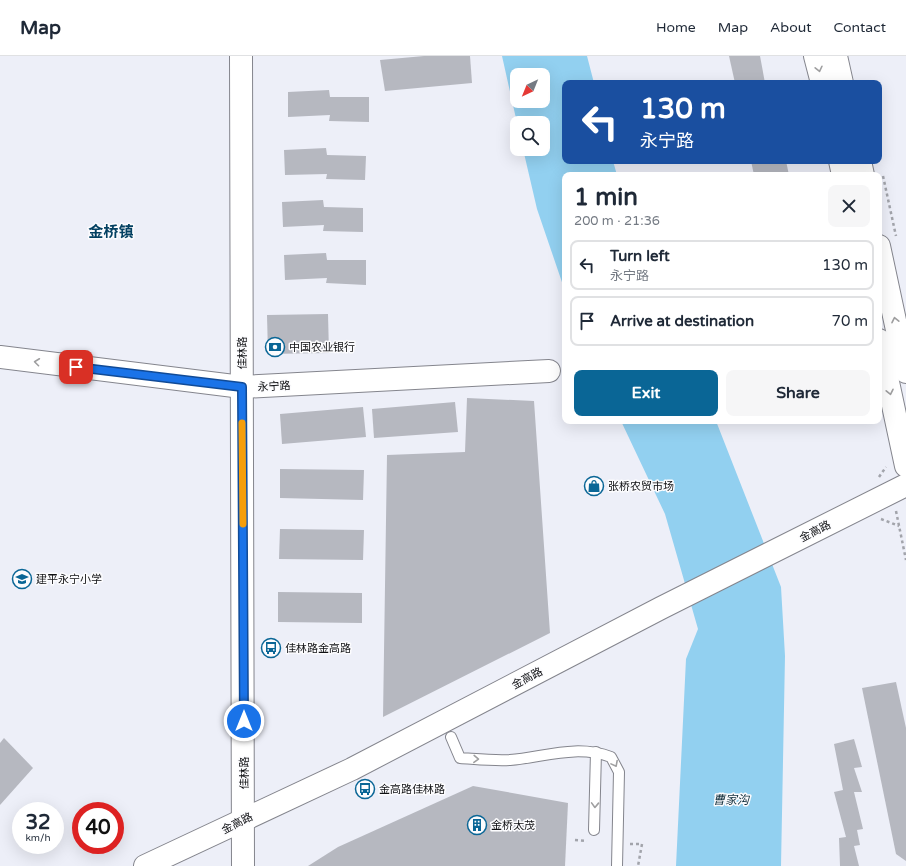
<!DOCTYPE html>
<meta charset="utf-8">
<style>
:root{--surface:#fff;--page:#f6f6f7;--text:#1f2937;--muted:#747a83;--line:#e0e1e3;--accent:#0a6696}
body{margin:0;font-family:"Varela Round","Noto Sans SC",sans-serif;background:var(--page);color:var(--text);height:100vh;display:flex;flex-direction:column;font-size:15px;white-space:nowrap}
*{box-sizing:border-box;margin:0}
p{font-size:13px;color:var(--muted)}
.icon{flex:none;width:22px;height:22px;fill:none;stroke:currentColor;stroke-width:2;stroke-linecap:round;stroke-linejoin:round}
.map{position:relative;flex:1;overflow:hidden}
.panel{position:absolute;left:562px;top:116px;width:320px;height:252px;display:flex;flex-direction:column;background:var(--surface);border-radius:8px;box-shadow:0 4px 16px #0002}
.panel>*{flex:none}
.guide{position:absolute;left:562px;top:24px;width:320px;height:84px;border-radius:8px;box-shadow:0 4px 16px #0002;background:#1a4fa0;color:#fff;overflow:hidden}
.needle{width:26px;rotate:223deg}
.buttons{position:absolute;left:510px;top:12px;display:grid;gap:8px}
.buttons a{display:grid;place-items:center;width:40px;height:40px;border-radius:8px;background:var(--surface);box-shadow:0 4px 16px #0002;font-size:20px}
.speed{position:absolute;left:12px;top:746px;display:flex;gap:8px;font-size:20px;font-weight:700;text-align:center}
.speed>*{display:grid;place-content:center;width:52px;height:52px;border-radius:50%;background:var(--surface);box-shadow:0 4px 16px #0002;line-height:1}
.speed small{font-size:10px;font-weight:400}
.speed .limit{border:6px solid #d22;background:#fff;color:#111}
.pin{position:absolute;display:grid;place-items:center;width:34px;height:34px;color:#fff;margin:-17px;border-radius:8px;box-shadow:0 2px 6px #0006}
.me{position:absolute;width:44px;margin:-22px;rotate:0deg;stroke-linejoin:round;filter:drop-shadow(0 0 3px #0008)}
.turn{display:flex;align-items:center;gap:14px;height:84px;padding:0 12px;font-size:18px}
.turn .icon{width:52px;height:52px;stroke-width:2.5}
.turn b{display:block;font-size:28px;line-height:34px}
.round{display:grid;place-items:center;flex:none;width:42px;height:42px;border-radius:8px;background:var(--page)}
.summary{display:flex;align-items:center;justify-content:space-between;height:68px;padding:0 12px}
h1{font-size:24px;font-weight:800;line-height:30px}
.cta{display:flex;gap:8px;margin-top:auto;padding:8px 12px}
.cta a{flex:1;height:46px;border-radius:8px;background:var(--accent);color:#fff;font-size:16px;font-weight:800;line-height:46px;text-align:center}
.cta a+a{background:var(--page);color:var(--text)}
ul{padding:0;list-style:none}
li{display:flex;align-items:center;gap:12px;height:50px;margin:0 8px 6px;padding:0 4px;border:2px solid var(--line);border-radius:8px}
li div{flex:1}
li b{display:block;font-size:15px}
li em{font-style:normal}
header{display:flex;align-items:center;gap:24px;box-sizing:border-box;height:56px;padding:0 20px;background:var(--surface);border-bottom:1px solid var(--line)}
header strong{font-size:19px}
nav{display:flex;gap:22px;margin-inline-start:auto;font-size:14px}
.map>svg:first-child{display:block}
</style>
<header>
<strong>Map</strong>
<nav><a>Home</a><a>Map</a><a>About</a><a>Contact</a></nav>
</header>
<div class="map">
<svg width="906" height="810" viewBox="0 0 906 810">
<rect width="100%" height="100%" fill="#edeff8"/>
<!-- water -->
<g fill="#92d0f0" fill-rule="evenodd">
<path d="M502 0H587L594 27H565V105H613L617 119H565V235L537 153 523 93H543V67H517ZM517 19H543V45H517Z"/>
<polygon points="621,365 716,365 781,531 785,600 781,810 676,810 686,603 698,573 665,458"/>
</g>
<!-- building -->
<g fill="#b6b8c0">
<polygon points="424,0 470,0 472,27 385,35 380,4"/>
<polygon points="729,0 760,0 765,27 735,27"/>
<polygon points="329,34 330,41 369,41 369,66 329,65 330,59 288,61 288,36"/>
<polygon points="326,92 327,99 366,100 365,124 326,123 327,118 285,119 284,94"/>
<polygon points="751,105 786,105 789,119 754,119"/>
<polygon points="323,144 324,151 363,152 363,176 323,175 324,169 283,171 282,146"/>
<polygon points="326,197 327,204 366,204 366,229 326,227 327,222 285,224 284,199"/>
<polygon points="328,258 329,297 268,298 267,259"/>
<polygon points="467,342 534,345 550,577 383,661 387,399 465,396"/>
<polygon points="455,346 458,376 374,382 372,353"/>
<polygon points="363,351 366,381 282,388 280,358"/>
<polygon points="280,413 364,414 363,444 280,442"/>
<polygon points="280,473 364,474 363,504 279,503"/>
<polygon points="278,536 362,537 362,567 278,566"/>
<polygon points="896,626 906,672 906,805 896,798 862,632"/>
<polygon points="4,682 33,712 0,749 0,687"/>
<polygon points="854,683 862,711 854,712 862,736 854,736 863,773 857,774 860,789 854,790 859,810 840,810 839,782 846,781 834,736 843,734 834,688"/>
<polygon points="473,730 568,747 565,810 308,810 338,791"/>
</g>
<g fill="none" stroke-linecap="round" stroke-linejoin="round">
<!-- lane casing -->
<g stroke="#84858d" stroke-width="12">
<g id="lane">
<path d="M451 681 460 702C476 703 494 705 510 704 545 701 576 688 611 701L619 716 617 810"/>
<polyline points="594,774 596,696"/>
</g>
</g>
<!-- secondary casing -->
<g stroke="#84858d" stroke-width="24">
<g id="secondary">
<polyline points="241,0 243,810"/>
<polyline points="815,0 822,27"/>
<polyline points="836,0 842,27"/>
<polyline points="840,105 843,119"/>
<polyline points="860,105 863,119"/>
<polyline points="879,190 906,316"/>
<polyline points="879,284 906,410"/>
<polyline points="0,301 242,331 549,315"/>
<polyline points="145,810 352,713 661,552 906,429"/>
</g>
</g>
<!-- path -->
<g stroke="#a2a4ab" stroke-width="2.5" stroke-dasharray="3 3" stroke-linecap="butt">
<polyline points="883,120 896,180"/>
<polyline points="879,421 886,411"/>
<polyline points="896,455 906,504"/>
<polyline points="881,463 899,470"/>
<polyline points="575,784 587,785"/>
<polyline points="630,788 642,788 638,810"/>
</g>
<!-- lane -->
<use href="#lane" stroke="#fff" stroke-width="10"/>
<!-- secondary -->
<use href="#secondary" stroke="#fff" stroke-width="22"/>
</g>
<!-- one-way arrows -->
<defs><path id="oneway-chevron" d="M-2-3.5L2.5 0L-2 3.5" fill="none" stroke-width="1.6" stroke-linecap="round" stroke-linejoin="round"/></defs>
<g stroke="#9f9fa0">
<use href="#oneway-chevron" transform="translate(819 13) rotate(77)"/>
<use href="#oneway-chevron" transform="translate(895 264) rotate(-102)"/>
<use href="#oneway-chevron" transform="translate(37 306) rotate(-173)"/>
<use href="#oneway-chevron" transform="translate(890 336) rotate(78)"/>
<use href="#oneway-chevron" transform="translate(476 703) rotate(2)"/>
<use href="#oneway-chevron" transform="translate(615 708) rotate(62)"/>
<use href="#oneway-chevron" transform="translate(595 749) rotate(92)"/>
</g>
<g fill="none" stroke-linecap="round" stroke-linejoin="round">
<!-- route casing -->
<g stroke="#114b97" stroke-width="10">
<polyline id="route" points="76,311 242,331 244,665"/>
</g>
<!-- route -->
<use href="#route" stroke="#1a73e8" stroke-width="7"/>
<!-- slow -->
<polyline stroke="#f59e0b" stroke-width="7" points="242,367 243,468"/>
</g>
<!-- icons -->
<defs>
<g id="bank-ring" transform="scale(1)"><circle r="9.5" fill="#fcfcfe" stroke="#0a6696" stroke-width="1.5"/><path d="M-6-4H6V4H-6ZM0-2.3a2.3 2.3 0 1 0 0 4.6a2.3 2.3 0 1 0 0-4.6Z" fill="#0a6696"/></g>
<g id="shop-ring" transform="scale(1)"><circle r="9.5" fill="#fcfcfe" stroke="#0a6696" stroke-width="1.5"/><path d="M-5-2.5h2.3a2.7 3.5 0 0 1 5.4 0H5L5.5 6h-11ZM-1.5-2.5h3a1.5 2.3 0 0 0-3 0Z" fill="#0a6696"/></g>
<g id="school-ring" transform="scale(1)"><circle r="9.5" fill="#fcfcfe" stroke="#0a6696" stroke-width="1.5"/><path d="M0-5L7-2L0 1L-7-2ZM-4 1L0 2.5L4 1V4Q0 6-4 4Z" fill="#0a6696"/></g>
<g id="bus-ring" transform="scale(1)"><circle r="9.5" fill="#fcfcfe" stroke="#0a6696" stroke-width="1.5"/><path d="M-5-6H5V4H4V6H2V4H-2V6H-4V4H-5ZM-3.5-4V0h7V-4ZM-3.5 1.2v1.5H-2V1.2ZM2 1.2v1.5H3.5V1.2Z" fill="#0a6696"/></g>
<g id="building-ring" transform="scale(1)"><circle r="9.5" fill="#fcfcfe" stroke="#0a6696" stroke-width="1.5"/><path d="M-4-6H4V6H1V3H-1V6H-4ZM-2.5-4.3h1.7v1.8h-1.7ZM.8-4.3h1.7v1.8H.8ZM-2.5-1h1.7V.8h-1.7ZM.8-1h1.7V.8H.8Z" fill="#0a6696"/></g>
</defs>
<g fill-rule="evenodd">
<use href="#bank-ring" x="275" y="291"/>
<use href="#shop-ring" x="594" y="430"/>
<use href="#school-ring" x="22" y="523"/>
<use href="#bus-ring" x="271" y="592"/>
<use href="#bus-ring" x="365" y="733"/>
<use href="#building-ring" x="477" y="769"/>
</g>
<g text-anchor="middle" stroke-width="3" stroke-linejoin="round" paint-order="stroke">
<!-- poi labels -->
<g font-size="11" fill="#0e0f12" stroke="#fcfcfe" text-anchor="start">
<text x="289" y="295">中国农业银行</text>
<text x="608" y="434">张桥农贸市场</text>
<text x="36" y="527">建平永宁小学</text>
<text x="285" y="596">佳林路金高路</text>
<text x="379" y="737">金高路佳林路</text>
<text x="491" y="773">金桥太茂</text>
</g>
<!-- street labels -->
<g font-size="11" fill="#0e0f12" stroke="#fcfcfe">
<text transform="translate(242 297) rotate(-90)" y="4">佳林路</text>
<text transform="translate(274 330) rotate(-3)" y="4">永宁路</text>
<text transform="translate(815 475) rotate(-27)" y="4">金高路</text>
<text transform="translate(527 622) rotate(-28)" y="4">金高路</text>
<text transform="translate(244 717) rotate(-90)" y="4">佳林路</text>
<text transform="translate(237 767) rotate(-27)" y="4">金高路</text>
</g>
<!-- water labels -->
<g font-size="12" font-style="italic" fill="#122f3d" stroke="#fcfcfe">
<text x="731" y="748">曹家沟</text>
</g>
<!-- district labels -->
<g font-size="15" font-weight="bold" fill="#044162" stroke="#fcfcfe">
<text x="111" y="181">金桥镇</text>
</g>
</g>
</svg>
<div class="buttons">
<a><svg class="needle" viewBox="-14 -14 28 28"><path d="M0-13l5 13h-10z" fill="#e53935"/><path d="M0 13l5-13h-10z" fill="#747a83"/></svg></a>
<a><svg class="icon" aria-label="search" viewBox="0 0 24 24"><circle cx="10" cy="10" r="6"/><path d="M15 15l6 6"/></svg></a>
</div>
<div class="speed"><div>32<small>km/h</small></div><div class="limit">40</div></div>
<div class="pin" style="left:76px;top:311px;background:#d93025"><svg class="icon" aria-label="arrive" viewBox="0 0 24 24"><path d="M6 21V4h12l-3 4 3 4H6"/></svg></div>
<svg class="me" style="left:244px;top:665px" viewBox="-20 -20 40 40"><circle r="17" fill="#1a73e8" stroke="#fff" stroke-width="3"/><path d="M0-11L8 9 0 5-8 9z" fill="#fff"/></svg>
<div class="guide">
<div class="turn"><svg class="icon" aria-label="left" viewBox="0 0 24 24"><path d="M17 20v-9H6M10 6l-5 5 5 5"/></svg><div><b>130 m</b>永宁路</div></div>
</div>
<section class="panel">
<div class="summary"><div><h1>1 min</h1><p>200 m · 21:36</p></div><a class="round"><svg class="icon" aria-label="close" viewBox="0 0 24 24"><path d="M6 6l12 12M18 6L6 18"/></svg></a></div>
<ul>
<li><svg class="icon" aria-label="left" viewBox="0 0 24 24"><path d="M17 20v-9H6M10 6l-5 5 5 5"/></svg><div><b>Turn left</b><p>永宁路</p></div><em>130 m</em></li>
<li><svg class="icon" aria-label="arrive" viewBox="0 0 24 24"><path d="M6 21V4h12l-3 4 3 4H6"/></svg><div><b>Arrive at destination</b></div><em>70 m</em></li>
</ul>
<div class="cta"><a>Exit</a><a>Share</a></div>
</section>
</div>
